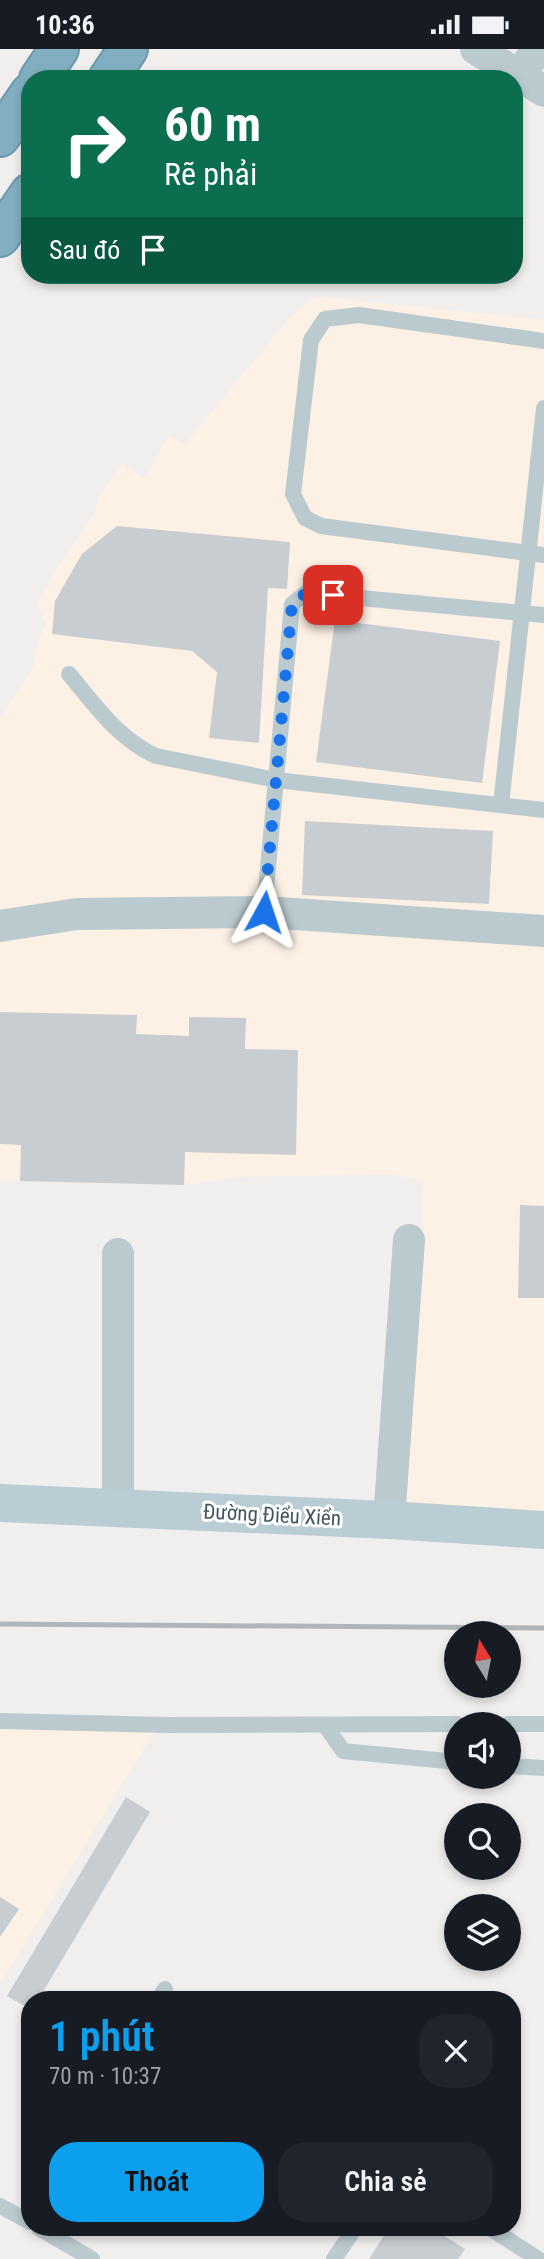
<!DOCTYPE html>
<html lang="vi">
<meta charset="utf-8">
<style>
:root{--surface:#171b24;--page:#20242c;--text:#f1f3f6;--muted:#9ea1a6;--accent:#0b9fee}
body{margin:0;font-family:"Roboto Condensed",sans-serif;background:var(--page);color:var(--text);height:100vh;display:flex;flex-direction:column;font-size:26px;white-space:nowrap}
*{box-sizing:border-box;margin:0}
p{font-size:23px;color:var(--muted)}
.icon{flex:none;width:38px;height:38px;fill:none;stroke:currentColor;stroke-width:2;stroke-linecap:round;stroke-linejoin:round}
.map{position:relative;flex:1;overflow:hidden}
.side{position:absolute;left:21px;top:1942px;width:500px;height:245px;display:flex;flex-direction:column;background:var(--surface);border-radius:28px;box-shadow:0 4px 10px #0003}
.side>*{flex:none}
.guide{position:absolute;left:21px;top:21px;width:502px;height:214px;border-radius:28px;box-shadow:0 4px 10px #0003;background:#0b6e4f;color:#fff;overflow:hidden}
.needle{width:46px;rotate:350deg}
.buttons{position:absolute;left:444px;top:1572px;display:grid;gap:14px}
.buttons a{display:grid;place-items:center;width:77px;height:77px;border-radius:50%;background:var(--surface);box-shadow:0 4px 10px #0003;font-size:35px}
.pin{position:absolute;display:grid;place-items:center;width:60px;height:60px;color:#fff;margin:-30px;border-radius:14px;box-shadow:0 4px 10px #0006}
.me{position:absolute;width:77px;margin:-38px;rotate:5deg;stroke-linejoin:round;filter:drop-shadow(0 0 5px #0008)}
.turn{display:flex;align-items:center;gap:24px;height:147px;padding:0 28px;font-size:32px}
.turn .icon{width:91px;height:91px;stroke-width:2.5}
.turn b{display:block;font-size:49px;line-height:60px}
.then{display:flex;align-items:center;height:66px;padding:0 28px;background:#0003;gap:14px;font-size:26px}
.round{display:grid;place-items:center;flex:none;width:74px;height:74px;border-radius:28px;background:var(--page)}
.summary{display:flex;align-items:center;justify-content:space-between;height:119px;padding:0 28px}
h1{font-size:42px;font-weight:600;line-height:52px;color:var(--accent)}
.action{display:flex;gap:14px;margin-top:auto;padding:14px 28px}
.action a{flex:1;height:80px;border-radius:28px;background:var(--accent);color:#111;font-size:28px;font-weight:600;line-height:80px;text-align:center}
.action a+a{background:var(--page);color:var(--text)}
.status{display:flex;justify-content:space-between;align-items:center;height:49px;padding:0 35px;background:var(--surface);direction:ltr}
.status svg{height:19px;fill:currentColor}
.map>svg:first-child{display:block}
</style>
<div class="status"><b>10:36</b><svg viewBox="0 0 49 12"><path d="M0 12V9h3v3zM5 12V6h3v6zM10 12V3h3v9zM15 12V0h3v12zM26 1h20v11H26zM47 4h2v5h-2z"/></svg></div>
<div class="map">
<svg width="544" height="2210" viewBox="0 0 544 2210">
<rect width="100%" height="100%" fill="#f1eeee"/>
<!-- commercial -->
<g fill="#fdf1e6">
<polygon points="316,249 328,249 544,271 544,1470 401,1460 424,1131 388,1125 237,1128 184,1136 0,1131 0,669 33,618 38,593 46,575 38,553 53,525 95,464 98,450 122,414 144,430 169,387 185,395 292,266"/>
<polygon points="0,1679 154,1683 0,1935"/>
</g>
<!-- building -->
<g fill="#c7cdd1">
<polygon points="117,477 290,493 287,540 268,539 259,694 209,689 217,623 192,602 52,585 55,552 82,505"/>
<polygon points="335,571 500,592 482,734 316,713"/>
<polygon points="305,772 493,782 489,855 302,846"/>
<polygon points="0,963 137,966 136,985 189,987 189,968 246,969 245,1000 298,1001 296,1106 185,1103 184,1136 20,1132 21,1096 0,1095"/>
<polygon points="520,1156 544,1157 544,1249 518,1249"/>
<polygon points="126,1748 150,1763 38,1951 30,1951 30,1960 7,1947"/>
<polygon points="0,1848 19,1860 0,1888"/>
<polygon points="389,2179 432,2179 465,2200 458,2210 369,2210"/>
</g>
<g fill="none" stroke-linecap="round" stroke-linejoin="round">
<!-- highway casing -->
<g stroke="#6d99ad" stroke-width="42">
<g id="highway">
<polyline points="39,30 59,0"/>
<polyline points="108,30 128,0"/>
<polyline points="0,88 30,44"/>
<polyline points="0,188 30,144"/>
</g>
</g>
<!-- lane -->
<g stroke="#bbcace" stroke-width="16">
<polyline points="544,292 359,266 325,270 311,291 293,445 305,469 321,477 544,506"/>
<path d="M69 625C95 656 118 690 156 707L276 731 544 761"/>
<polyline points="501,756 544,359"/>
<polyline points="264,863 292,555 306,544 544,566"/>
<polyline points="0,1672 166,1676 457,1675"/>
<polyline points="509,1675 544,1675"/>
<polyline points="325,1676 343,1702 457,1713"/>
<polyline points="509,1717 544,1719"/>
<polyline points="158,1951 165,1940"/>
<polyline points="0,2157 30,2173"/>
<polyline points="39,2179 92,2210"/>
<polyline points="490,2179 538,2210"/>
<polyline points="334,2210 355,2179"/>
</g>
<!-- street -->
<g stroke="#bbcace" stroke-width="32">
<polyline points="476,0 544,42"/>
<polyline points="519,28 537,0"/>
<polyline points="0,877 77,865 264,863 544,882"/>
<polyline points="118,1205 118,1459"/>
<polyline points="389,1471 409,1191"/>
</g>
<!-- secondary -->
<polyline stroke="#baccd4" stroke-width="38" points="0,1454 389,1471 544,1481"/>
<!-- highway -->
<use href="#highway" stroke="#82aec1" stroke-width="38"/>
<!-- rail -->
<polyline stroke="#b0b5b9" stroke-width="5" points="0,1575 544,1579"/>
</g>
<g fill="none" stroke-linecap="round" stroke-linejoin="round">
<!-- route -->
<polyline stroke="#1a73e8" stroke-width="12" stroke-dasharray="0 21.6" points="264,863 292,555 306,544 333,546"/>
</g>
<g text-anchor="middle" stroke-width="6" stroke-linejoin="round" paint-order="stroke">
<!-- street labels -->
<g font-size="21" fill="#45575d" stroke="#fff">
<text transform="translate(272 1466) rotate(3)" y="7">Đường Điểu Xiển</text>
</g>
</g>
</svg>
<div class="buttons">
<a><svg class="needle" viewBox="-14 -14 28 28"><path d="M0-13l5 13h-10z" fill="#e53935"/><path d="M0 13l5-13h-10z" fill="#9ea1a6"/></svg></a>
<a><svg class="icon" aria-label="sound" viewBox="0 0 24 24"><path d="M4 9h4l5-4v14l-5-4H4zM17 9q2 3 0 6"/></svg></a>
<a><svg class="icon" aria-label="search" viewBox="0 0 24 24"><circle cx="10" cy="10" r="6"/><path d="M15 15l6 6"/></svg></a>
<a><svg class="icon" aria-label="layers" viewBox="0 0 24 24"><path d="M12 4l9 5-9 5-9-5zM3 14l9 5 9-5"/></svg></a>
</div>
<div class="pin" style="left:333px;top:546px;background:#d93025"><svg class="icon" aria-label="arrive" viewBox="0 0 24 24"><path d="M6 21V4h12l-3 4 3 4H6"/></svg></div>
<svg class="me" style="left:264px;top:863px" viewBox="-20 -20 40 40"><path d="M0-17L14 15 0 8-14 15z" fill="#1a73e8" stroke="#fff" stroke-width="4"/></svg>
<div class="guide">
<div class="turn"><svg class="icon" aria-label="right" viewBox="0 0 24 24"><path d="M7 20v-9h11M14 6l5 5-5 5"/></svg><div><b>60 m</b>Rẽ phải</div></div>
<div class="then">Sau đó<svg class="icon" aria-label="arrive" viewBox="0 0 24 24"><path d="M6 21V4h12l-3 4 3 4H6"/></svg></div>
</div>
<section class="side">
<div class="summary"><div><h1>1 phút</h1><p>70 m · 10:37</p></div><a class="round"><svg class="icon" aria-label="close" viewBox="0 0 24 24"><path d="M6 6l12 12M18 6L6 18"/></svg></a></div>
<div class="action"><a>Thoát</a><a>Chia sẻ</a></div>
</section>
</div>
